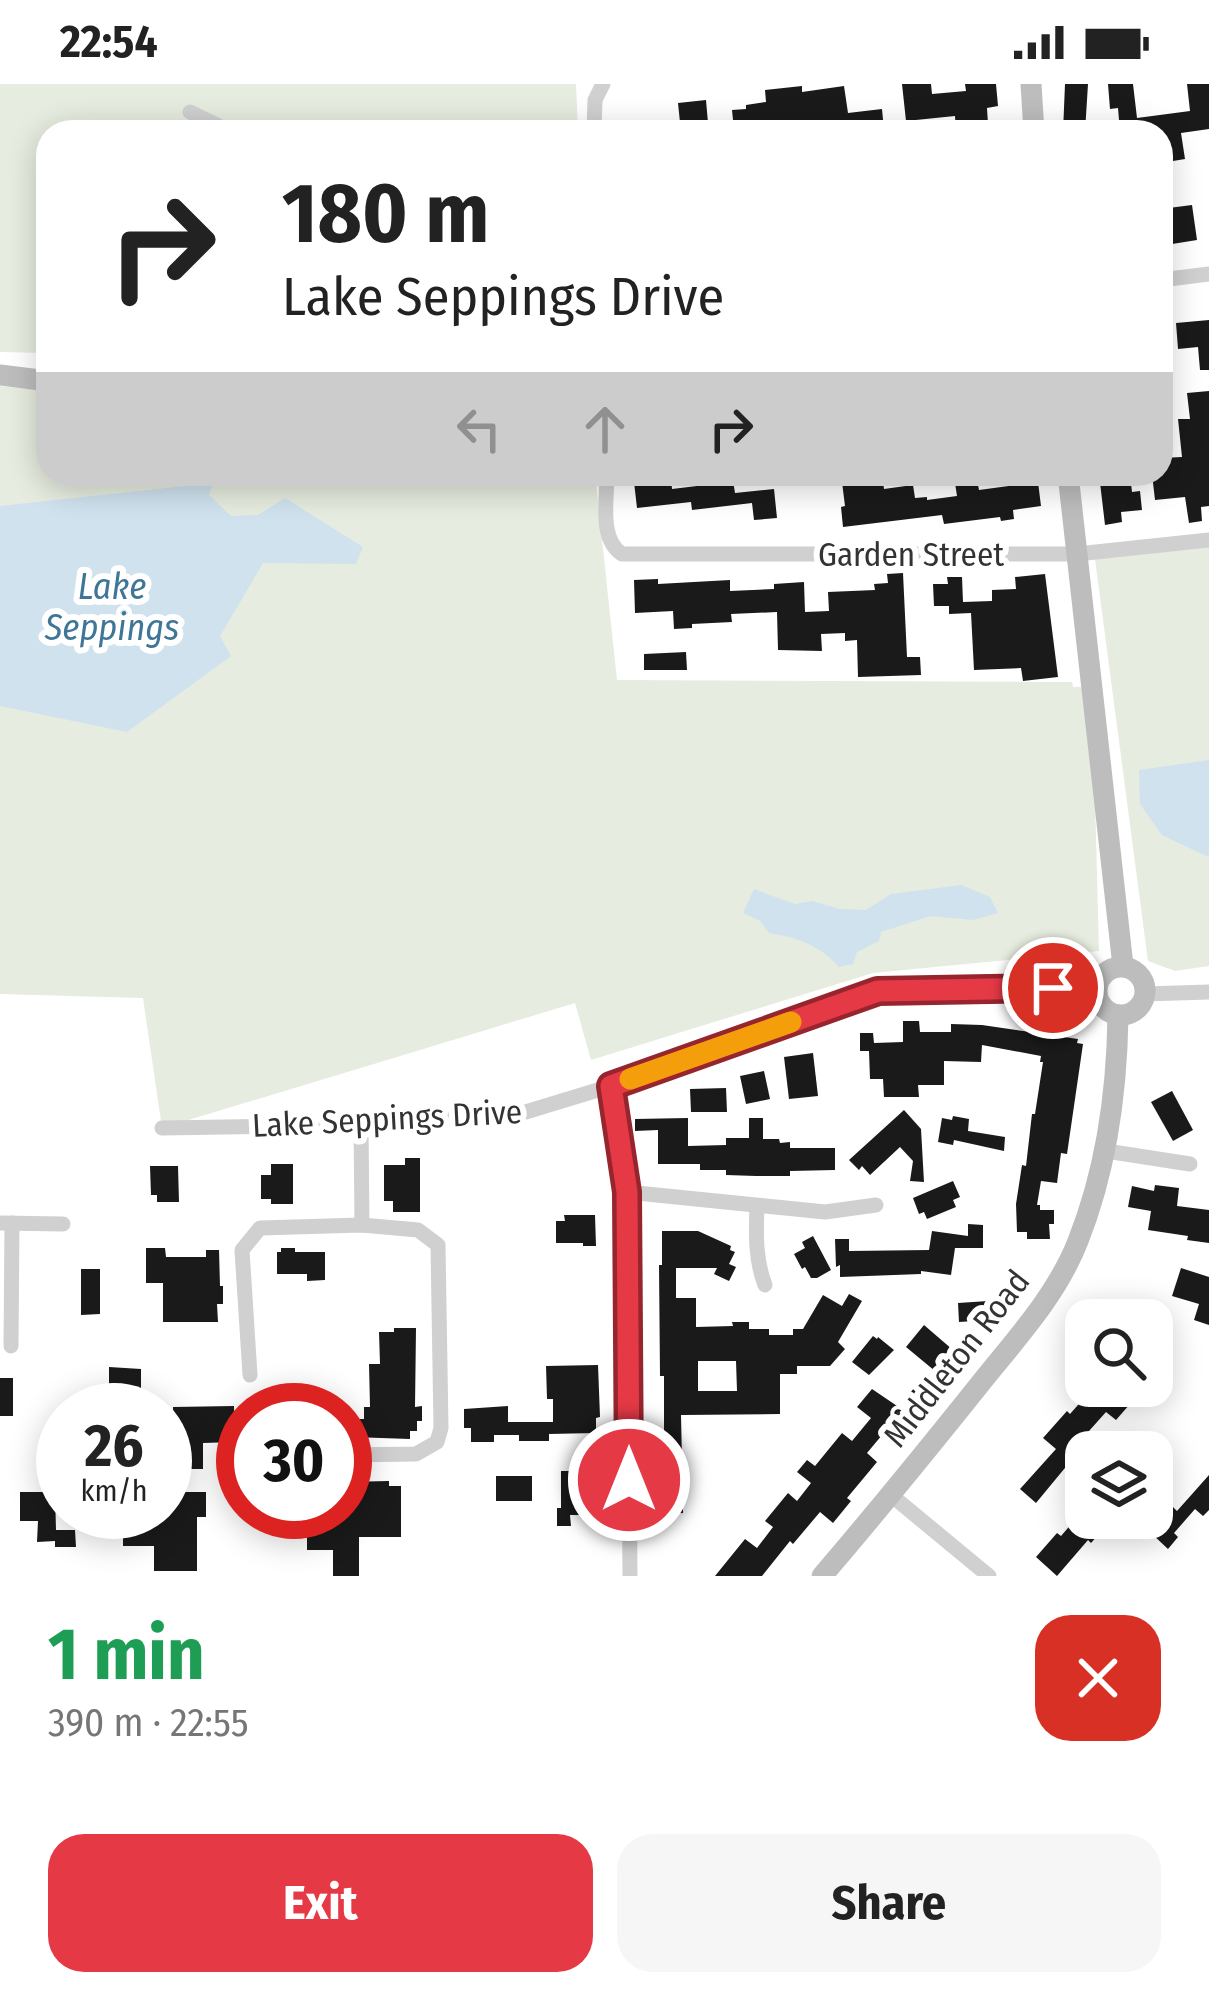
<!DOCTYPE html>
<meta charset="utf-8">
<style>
:root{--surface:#fff;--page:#f6f6f6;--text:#222;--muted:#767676;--accent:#e63946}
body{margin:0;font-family:"Fira Sans Condensed",sans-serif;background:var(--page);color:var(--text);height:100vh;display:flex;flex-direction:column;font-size:45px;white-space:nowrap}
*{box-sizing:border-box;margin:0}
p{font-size:39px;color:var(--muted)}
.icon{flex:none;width:66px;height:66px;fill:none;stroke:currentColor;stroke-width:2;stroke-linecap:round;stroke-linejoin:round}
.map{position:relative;height:1492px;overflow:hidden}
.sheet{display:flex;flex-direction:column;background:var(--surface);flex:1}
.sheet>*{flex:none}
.guide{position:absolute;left:36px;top:36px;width:1137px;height:366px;border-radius:36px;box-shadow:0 6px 30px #0003;background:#fff;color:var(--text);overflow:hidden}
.buttons{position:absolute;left:1065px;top:1215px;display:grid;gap:24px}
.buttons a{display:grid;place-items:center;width:108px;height:108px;border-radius:24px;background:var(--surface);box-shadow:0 6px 30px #0003;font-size:60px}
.speed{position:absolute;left:36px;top:1299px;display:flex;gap:24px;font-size:60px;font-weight:700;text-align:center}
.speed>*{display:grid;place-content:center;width:156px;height:156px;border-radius:50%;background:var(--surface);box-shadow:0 6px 30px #0003;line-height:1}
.speed small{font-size:30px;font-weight:400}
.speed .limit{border:18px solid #d22;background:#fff;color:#111}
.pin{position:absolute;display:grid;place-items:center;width:102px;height:102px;color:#fff;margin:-51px;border:6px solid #fff;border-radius:50%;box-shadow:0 3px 12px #0007}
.me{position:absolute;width:132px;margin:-66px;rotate:0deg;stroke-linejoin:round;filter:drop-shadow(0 0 9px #0008)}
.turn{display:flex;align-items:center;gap:42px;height:252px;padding:0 48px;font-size:54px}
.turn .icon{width:156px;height:156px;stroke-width:2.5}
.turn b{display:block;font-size:84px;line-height:102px}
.lanes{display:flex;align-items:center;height:114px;padding:0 48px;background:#0003;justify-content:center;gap:60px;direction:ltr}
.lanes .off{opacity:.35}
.round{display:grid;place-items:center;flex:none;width:126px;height:126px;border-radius:36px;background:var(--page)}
.headline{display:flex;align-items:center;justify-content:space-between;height:204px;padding:0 48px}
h1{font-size:72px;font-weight:700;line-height:90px;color:#1e9e55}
.primary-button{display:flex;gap:24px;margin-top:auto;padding:24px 48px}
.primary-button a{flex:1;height:138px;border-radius:36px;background:var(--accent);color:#fff;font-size:48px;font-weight:700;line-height:138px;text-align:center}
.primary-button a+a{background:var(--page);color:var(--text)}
.status{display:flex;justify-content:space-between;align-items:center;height:84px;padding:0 60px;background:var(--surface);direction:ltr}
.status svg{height:33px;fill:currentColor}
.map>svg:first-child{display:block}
</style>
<div class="status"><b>22:54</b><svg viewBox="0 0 49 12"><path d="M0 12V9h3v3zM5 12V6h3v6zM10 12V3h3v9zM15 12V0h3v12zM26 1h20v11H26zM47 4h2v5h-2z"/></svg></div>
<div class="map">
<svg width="1209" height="1492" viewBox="0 0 1209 1492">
<rect width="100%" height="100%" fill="#fff"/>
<!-- green -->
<g fill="#e6ecdf">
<polygon points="0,0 576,0 578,48 48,48 48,269 0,268"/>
<polygon points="0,302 48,307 48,390 595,390 617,596 1072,598 1073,603 1092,603 1099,867 873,889 591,976 575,919 162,1044 143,914 0,910"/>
<polygon points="1209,463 1209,882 1175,887 1148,877 1095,475"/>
</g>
<!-- water -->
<g fill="#cfe2ee">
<polygon points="213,399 209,411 231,432 258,431 285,414 363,463 356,480 263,479 220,552 231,572 127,648 0,622 0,422"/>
<polygon points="1209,676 1209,771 1206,772 1162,751 1140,720 1139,686"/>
<path d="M961 801 990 813 998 829 973 836 931 832 881 848 879 857 857 868 853 880 839 883C819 861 799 854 769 849L760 837 743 829 754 805 795 820 812 817 840 825 866 826 891 810Z"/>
</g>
<!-- building -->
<g fill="#1a1a1a" fill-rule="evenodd">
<polygon points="902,0 931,0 932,10 966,7 965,0 996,0 998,22 987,24 988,40 985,41 986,48 956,48 955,32 906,37"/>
<polygon points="1065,0 1088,0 1085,48 1063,48"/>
<polygon points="1108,0 1133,0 1137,34 1190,27 1187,0 1209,0 1209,45 1181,49 1185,75 1161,79 1161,48 1120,48 1118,24 1110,25"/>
<polygon points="802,2 802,8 844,2 848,29 882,25 884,46 879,48 681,48 678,19 706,16 708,39 733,36 732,26 746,25 746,21 766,18 765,6"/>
<polygon points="1192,121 1197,156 1166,161 1161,125"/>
<polygon points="1209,236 1209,286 1200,286 1198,263 1178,265 1176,239"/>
<polygon points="1209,307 1209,422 1201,423 1202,437 1189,439 1185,413 1155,416 1152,390 1161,390 1161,374 1182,373 1178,335 1190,335 1187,309"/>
<polygon points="696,390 732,390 735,409 774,405 777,434 754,436 752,419 692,426 691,418 637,424 634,398 671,394 672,405 697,402"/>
<polygon points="841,390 882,390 884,405 913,401 915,414 927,413 927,416 957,412 955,399 977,396 979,406 1038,398 1041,422 1013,426 1014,435 1001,437 1000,433 944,440 942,431 843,443 841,423 845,422"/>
<polygon points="1099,390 1130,390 1132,408 1140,407 1142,426 1121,428 1122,438 1105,441"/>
<polygon points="903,489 907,573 920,573 921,591 858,593 857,556 845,557 845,549 821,550 822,567 778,566 777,528 731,530 732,538 692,540 692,544 674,545 673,527 635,529 634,496 658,495 658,500 730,496 730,507 774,505 774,500 804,498 805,528 829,527 828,508 875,506 874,500 888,499 887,490"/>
<polygon points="1045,490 1058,593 1023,597 1021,584 974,586 971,529 949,530 949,522 934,522 933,500 948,500 947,493 962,493 963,518 992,517 992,506 1016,505 1015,493"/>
<polygon points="686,568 687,586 644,586 644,570"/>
<polygon points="903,937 919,937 920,948 951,948 951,940 982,941 1078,955 1077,959 1083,960 1067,1070 1061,1069 1057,1099 1041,1097 1037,1121 1040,1121 1040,1126 1054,1126 1054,1140 1049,1140 1050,1155 1027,1155 1027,1148 1017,1148 1016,1120 1022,1081 1026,1082 1032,1030 1035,1030 1043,978 1040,978 1041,972 982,961 981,978 944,977 944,1001 918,1001 919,1013 884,1013 883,995 870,995 869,967 860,967 860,949 873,949 874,959 903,958"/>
<polygon points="813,969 818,1012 789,1015 784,973"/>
<polygon points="764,987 770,1015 746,1020 740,992"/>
<polygon points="726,1004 727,1028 691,1028 690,1005"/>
<polygon points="1172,1007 1193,1046 1173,1057 1151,1018"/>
<polygon points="904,1026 921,1045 924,1098 910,1097 913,1077 900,1063 870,1091 862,1082 859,1086 849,1076"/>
<polygon points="953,1032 969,1035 968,1047 1005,1053 1004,1067 954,1056 953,1061 938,1058 942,1034 952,1036"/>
<polygon points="688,1034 688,1062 726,1061 726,1054 749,1054 749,1034 763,1034 763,1055 779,1055 780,1059 790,1058 790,1064 835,1064 835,1086 790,1087 790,1092 756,1092 726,1091 726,1086 700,1086 700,1080 658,1080 658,1046 635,1047 635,1035"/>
<polygon points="405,1074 420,1074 420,1128 393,1128 393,1117 384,1117 384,1081 405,1081"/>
<polygon points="271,1080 293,1080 293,1120 271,1120 271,1115 261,1115 261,1091 271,1091"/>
<polygon points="150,1082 178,1082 179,1118 157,1118 157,1111 151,1111"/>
<polygon points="953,1097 960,1113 953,1116 956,1123 927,1135 924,1128 919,1130 913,1114"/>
<polygon points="1155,1101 1179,1104 1177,1122 1209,1126 1209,1159 1187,1156 1188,1152 1148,1146 1151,1127 1128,1123 1132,1102 1154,1107"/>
<polygon points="564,1131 595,1131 596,1162 583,1162 583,1159 556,1159 556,1137 565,1137"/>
<polygon points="968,1140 983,1141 983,1164 955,1164 951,1191 921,1187 921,1190 840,1193 840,1181 836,1183 835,1155 849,1155 849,1167 929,1166 932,1147 968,1152"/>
<path d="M662 1147H698L731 1162 730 1166 735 1168 729 1180 736 1183 729 1197 714 1190 717 1184H676V1214H696V1243L733 1242 732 1238H749V1245H769V1251H793V1245H803L823 1211 842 1222 849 1210 862 1217 838 1258 845 1265 830 1282H797V1290H780V1330L681 1331 682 1377 664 1378V1292H660L659 1181H662ZM698 1277H736L737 1307H698Z"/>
<polygon points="813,1152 831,1186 817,1194 811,1194 805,1183 802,1185 794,1170 805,1164 802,1158"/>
<polygon points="146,1164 165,1164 166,1173 206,1173 206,1166 219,1166 220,1202 223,1202 223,1220 217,1220 218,1238 163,1238 163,1199 146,1199"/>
<polygon points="281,1164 295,1164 295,1168 325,1168 325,1196 307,1197 307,1190 277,1190 277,1168 281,1168"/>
<polygon points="1181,1184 1209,1193 1209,1241 1194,1236 1199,1220 1172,1212"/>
<polygon points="81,1185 100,1185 100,1230 81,1231"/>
<polygon points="988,1217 989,1236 959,1238 958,1219"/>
<polygon points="924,1241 953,1266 935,1287 906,1263"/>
<polygon points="394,1244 416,1244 415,1323 422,1322 422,1337 417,1337 417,1347 410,1347 410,1355 352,1353 352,1335 364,1335 364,1323 370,1323 369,1280 380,1280 379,1248 394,1248"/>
<polygon points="873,1252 877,1255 878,1253 894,1266 869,1291 852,1278"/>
<polygon points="598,1281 600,1333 596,1334 596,1349 549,1350 549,1357 519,1357 519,1351 494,1351 494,1358 471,1358 471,1344 464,1344 464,1325 508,1322 508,1338 553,1338 553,1315 547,1315 546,1282"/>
<polygon points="109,1283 141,1285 141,1305 133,1305 134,1323 109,1323"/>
<polygon points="925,1291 938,1302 919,1326 905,1315"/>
<rect x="0" y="1294" width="13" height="38"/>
<polygon points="1105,1302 1111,1302 1130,1320 1116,1336 1106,1328 1089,1347 1093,1350 1036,1419 1020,1405 1056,1365 1043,1354 1067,1327 1070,1330 1093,1304 1099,1309"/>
<polygon points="872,1305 903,1326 867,1369 877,1378 847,1414 851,1417 833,1439 820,1428 793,1460 790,1457 762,1492 715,1492 745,1455 757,1464 773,1443 765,1437 788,1409 797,1417 811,1399 797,1388 807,1376 815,1382 842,1349 852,1357 871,1334 857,1323"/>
<polygon points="234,1322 235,1358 203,1359 203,1385 165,1385 165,1365 174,1365 173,1323"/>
<polygon points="561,1387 588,1387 589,1431 570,1431 571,1442 557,1442 557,1424 561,1424"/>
<polygon points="1209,1391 1209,1426 1203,1432 1195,1425 1174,1449 1178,1453 1168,1465 1135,1434 1160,1436 1172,1422 1177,1427"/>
<rect x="496" y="1392" width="36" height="25"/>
<polygon points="389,1397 389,1402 401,1402 401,1453 359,1453 359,1492 333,1492 333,1466 307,1466 307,1454 295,1454 295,1428 345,1428 345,1398"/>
<polygon points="20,1408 55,1408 56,1446 75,1446 76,1463 55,1463 55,1457 37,1458 38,1437 20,1437"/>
<polygon points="165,1408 206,1408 206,1433 197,1433 197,1487 154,1487 154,1462 123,1462 123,1428 165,1428"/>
<polygon points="654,1409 683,1409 683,1429 655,1430"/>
<polygon points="1086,1423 1086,1434 1113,1434 1091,1459 1088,1456 1057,1492 1036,1473 1057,1449 1061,1452"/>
</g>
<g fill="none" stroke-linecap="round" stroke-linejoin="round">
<!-- minor -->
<g stroke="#d0d0d0" stroke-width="15">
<polyline points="190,28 231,48"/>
<polyline points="594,48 595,16 603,0"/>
<polyline points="1161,196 1209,190"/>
<path d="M607 390C607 415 599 456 622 470H1077L1209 456"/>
<polyline points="1145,910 1209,908"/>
<polyline points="611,1002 627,1108 630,1492"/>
<polyline points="361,1041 362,1141"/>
<polyline points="162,1044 361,1041 519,1030 611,1002 878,907 1097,903"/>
<polyline points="1106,1067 1190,1080"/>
<polyline points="627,1108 825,1128 876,1121"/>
<path d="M757 1122C756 1150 755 1175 765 1201"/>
<polyline points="0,1139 63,1140"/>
<polyline points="11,1262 12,1139"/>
<polyline points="250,1291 242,1166 260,1144 362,1141 418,1146 438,1161 441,1344 437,1358 416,1370 345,1371"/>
<polyline points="891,1411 989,1492"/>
</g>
<!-- secondary -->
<g stroke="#bdbdbd" stroke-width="21">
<polyline points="1031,0 1034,48"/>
<polyline points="0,291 48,297"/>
<polyline points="1068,390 1123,882"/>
<circle cx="1121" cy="907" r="24"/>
<path d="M822 1492C876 1429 928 1365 980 1300 1016 1255 1057 1211 1078 1157 1107 1084 1117 1009 1118 931"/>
</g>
</g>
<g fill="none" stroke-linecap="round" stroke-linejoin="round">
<!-- route casing -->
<g stroke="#96252e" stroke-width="30">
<polyline id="route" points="629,1396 627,1108 611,1002 878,907 1053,904"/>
</g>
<!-- route -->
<use href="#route" stroke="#e63946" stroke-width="21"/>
<!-- slow -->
<polyline stroke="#f59e0b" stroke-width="21" points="630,995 791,938"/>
</g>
<g text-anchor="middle" stroke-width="12" stroke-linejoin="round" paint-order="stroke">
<!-- street labels -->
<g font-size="33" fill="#333" stroke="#fff">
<text x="911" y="482">Garden Street</text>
<text transform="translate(387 1034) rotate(-3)" y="12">Lake Seppings Drive</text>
<text transform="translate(956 1274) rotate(-52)" y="12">Middleton Road</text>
</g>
<!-- water labels -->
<g font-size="36" font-style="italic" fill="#3f7597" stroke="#fff">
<text x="112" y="515">Lake<tspan x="112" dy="41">Seppings</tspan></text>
</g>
</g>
</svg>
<div class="buttons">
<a><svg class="icon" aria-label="search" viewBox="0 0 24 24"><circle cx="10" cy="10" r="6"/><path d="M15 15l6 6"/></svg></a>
<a><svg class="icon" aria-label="layers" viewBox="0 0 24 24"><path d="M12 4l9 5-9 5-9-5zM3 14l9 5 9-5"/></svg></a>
</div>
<div class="speed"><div>26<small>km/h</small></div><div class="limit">30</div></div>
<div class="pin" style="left:1053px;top:904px;background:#d93025"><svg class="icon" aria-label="arrive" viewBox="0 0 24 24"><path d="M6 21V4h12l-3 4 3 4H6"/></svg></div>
<svg class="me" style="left:629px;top:1396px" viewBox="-20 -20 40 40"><circle r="17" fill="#e63946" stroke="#fff" stroke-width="3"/><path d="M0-11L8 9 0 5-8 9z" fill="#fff"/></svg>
<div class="guide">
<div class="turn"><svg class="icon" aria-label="right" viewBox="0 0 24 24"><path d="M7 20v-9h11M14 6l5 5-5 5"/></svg><div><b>180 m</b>Lake Seppings Drive</div></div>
<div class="lanes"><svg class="icon off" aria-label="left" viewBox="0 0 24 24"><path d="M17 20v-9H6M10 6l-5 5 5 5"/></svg><svg class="icon off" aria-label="ahead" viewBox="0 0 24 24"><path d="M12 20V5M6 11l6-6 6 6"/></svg><svg class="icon" aria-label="right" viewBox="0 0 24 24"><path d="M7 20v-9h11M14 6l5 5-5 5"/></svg></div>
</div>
</div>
<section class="sheet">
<div class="headline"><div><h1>1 min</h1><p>390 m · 22:55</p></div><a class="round" style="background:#d93025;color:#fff"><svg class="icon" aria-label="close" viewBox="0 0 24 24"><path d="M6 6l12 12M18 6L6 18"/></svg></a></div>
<div class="primary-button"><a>Exit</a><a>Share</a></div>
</section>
